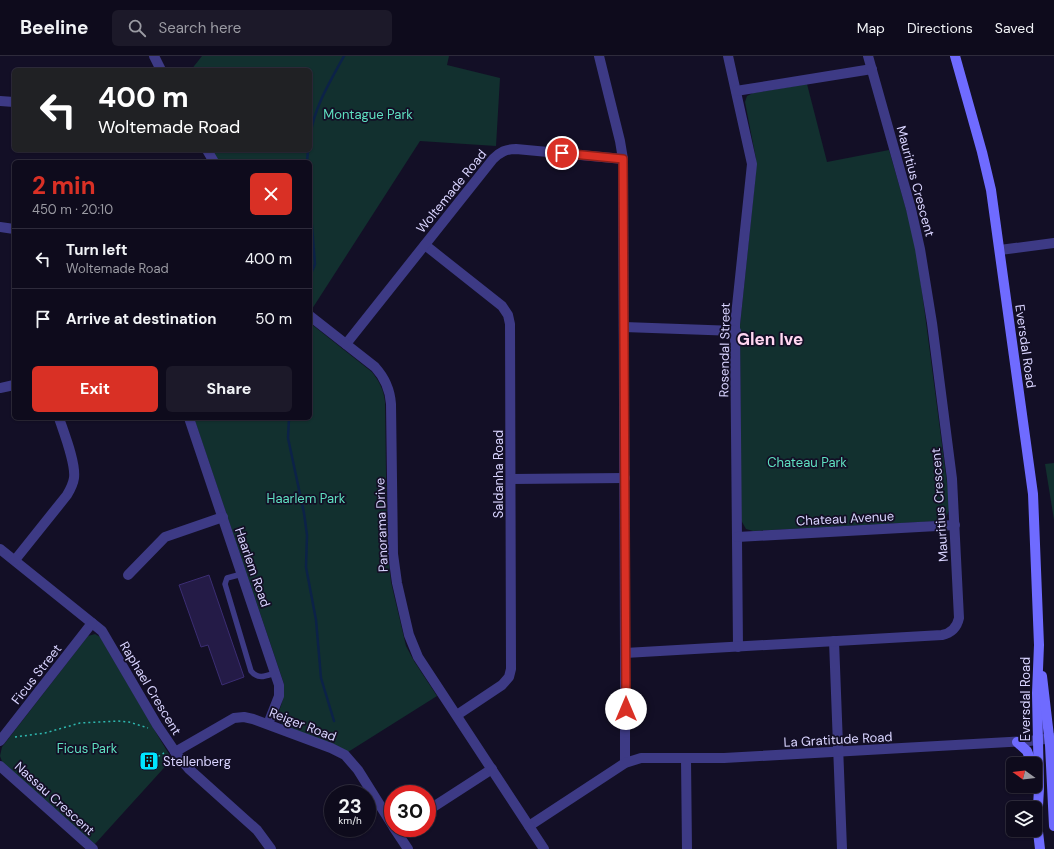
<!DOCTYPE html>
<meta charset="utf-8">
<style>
:root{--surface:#0e0b1c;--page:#1c1929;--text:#f1f3f6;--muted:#9b9ba3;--line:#2e2b3b;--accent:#d93025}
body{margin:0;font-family:"DM Sans",sans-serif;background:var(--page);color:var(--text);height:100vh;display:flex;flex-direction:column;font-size:15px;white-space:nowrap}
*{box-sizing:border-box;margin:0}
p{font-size:13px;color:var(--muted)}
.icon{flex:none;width:22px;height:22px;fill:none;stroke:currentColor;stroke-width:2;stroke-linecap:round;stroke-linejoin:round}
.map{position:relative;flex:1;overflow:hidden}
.side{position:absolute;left:12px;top:104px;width:300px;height:260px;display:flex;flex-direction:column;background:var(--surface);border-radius:6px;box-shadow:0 1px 3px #0004,0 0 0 1px var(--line)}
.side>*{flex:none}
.guide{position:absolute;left:12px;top:12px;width:300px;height:84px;border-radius:6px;box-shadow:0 1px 3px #0004,0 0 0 1px var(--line);background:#202124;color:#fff;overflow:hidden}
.needle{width:26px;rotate:285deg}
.controls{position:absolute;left:1006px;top:701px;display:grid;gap:8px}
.controls a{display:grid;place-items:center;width:36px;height:36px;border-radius:6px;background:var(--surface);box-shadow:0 1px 3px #0004,0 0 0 1px var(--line);font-size:20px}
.speed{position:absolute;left:324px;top:729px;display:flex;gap:8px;font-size:20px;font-weight:700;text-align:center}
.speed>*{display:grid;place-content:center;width:52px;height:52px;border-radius:50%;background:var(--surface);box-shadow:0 1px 3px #0004,0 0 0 1px var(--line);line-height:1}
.speed small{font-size:10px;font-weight:400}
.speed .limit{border:6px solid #d22;background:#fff;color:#111}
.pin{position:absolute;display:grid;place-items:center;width:34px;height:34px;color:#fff;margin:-17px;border:2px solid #fff;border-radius:50%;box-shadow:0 1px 4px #0007}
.me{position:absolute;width:44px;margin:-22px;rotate:0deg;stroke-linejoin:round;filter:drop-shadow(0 0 3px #0008)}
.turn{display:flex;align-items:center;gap:14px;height:84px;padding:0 20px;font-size:18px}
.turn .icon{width:52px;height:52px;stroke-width:2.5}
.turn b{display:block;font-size:28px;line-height:34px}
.round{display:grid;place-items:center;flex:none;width:42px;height:42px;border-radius:6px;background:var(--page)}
.overview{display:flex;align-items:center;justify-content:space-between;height:68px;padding:0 20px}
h1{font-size:24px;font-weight:700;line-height:30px;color:var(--accent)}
.button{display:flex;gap:8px;margin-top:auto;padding:8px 20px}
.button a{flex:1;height:46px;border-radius:6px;background:var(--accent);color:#fff;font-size:16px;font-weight:700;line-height:46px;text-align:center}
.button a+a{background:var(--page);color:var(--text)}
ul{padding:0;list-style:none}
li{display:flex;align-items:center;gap:12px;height:60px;padding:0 20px;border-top:1px solid var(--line)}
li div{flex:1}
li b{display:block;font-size:15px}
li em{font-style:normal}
header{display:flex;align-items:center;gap:24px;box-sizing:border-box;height:56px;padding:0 20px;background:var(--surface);border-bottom:1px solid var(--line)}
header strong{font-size:19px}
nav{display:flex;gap:22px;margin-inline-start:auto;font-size:14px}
.search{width:280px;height:36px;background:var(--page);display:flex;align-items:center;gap:10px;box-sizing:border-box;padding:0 14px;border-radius:6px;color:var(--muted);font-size:15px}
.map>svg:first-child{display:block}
</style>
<header>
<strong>Beeline</strong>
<div class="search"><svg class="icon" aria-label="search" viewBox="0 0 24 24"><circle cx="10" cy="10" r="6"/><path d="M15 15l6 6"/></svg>Search here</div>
<nav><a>Map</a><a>Directions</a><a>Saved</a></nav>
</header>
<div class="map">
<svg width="1054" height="793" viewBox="0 0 1054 793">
<rect width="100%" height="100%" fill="#130f26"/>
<!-- green -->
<g fill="#12302f">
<polygon points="202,0 449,0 447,9 500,22 496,90 420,85 312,253 310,252 310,106 219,106 212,94 310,94 310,14 191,14"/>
<path d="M807 28 827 106 889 94 910 167 918 205 950 450C949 457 946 462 940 465L753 475 746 473 741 464 740 269 756 114V103L745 46 747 40 753 37Z"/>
<path d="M310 267 372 316C379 325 384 334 385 346L387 489 391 526 406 590 414 605 437 640 348 696 283 669C274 659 282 652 283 641 284 637 284 632 284 628L194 362H310Z"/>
<polygon points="1054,407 1054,464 1045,408"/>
<polygon points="95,578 100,581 158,680 172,703 94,789 3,708 0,700 2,691 88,580"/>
</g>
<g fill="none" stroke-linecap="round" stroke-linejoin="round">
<!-- stream -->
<g stroke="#0c2248" stroke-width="2.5">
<path d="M310 81C314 51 330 26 344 0"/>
<polyline points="307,106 308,94"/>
<polyline points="310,146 315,208 310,220"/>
<polyline points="289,362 288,382 304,457 307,479 306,511 316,564 321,622 334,665"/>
</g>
</g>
<!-- building -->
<g fill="#241b47" stroke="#3b2d73">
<polygon points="209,519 244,621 222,629 208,589 201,591 179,529"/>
<polygon points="151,699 155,706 146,711 142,704"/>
</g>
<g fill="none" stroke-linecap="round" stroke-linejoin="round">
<!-- path -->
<g stroke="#2fb8b0" stroke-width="1.5" stroke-dasharray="2 3" stroke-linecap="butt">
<polyline points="15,681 45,677 80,667 118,665 129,666 148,672"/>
<polyline points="154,703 164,697"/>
</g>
<!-- service -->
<path stroke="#3d3a85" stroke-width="5.5" d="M242 518 227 522 225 528 251 615C258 624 266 620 275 617"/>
<!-- minor -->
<g stroke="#3d3a85" stroke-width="10">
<polyline points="154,0 161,14"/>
<polyline points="599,0 620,85 623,103 625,597 625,707"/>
<polyline points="728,0 752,108 735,269 738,591"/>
<polyline points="736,35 872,13"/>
<polyline points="0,45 14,46"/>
<polyline points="207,94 214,106"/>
<polyline points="425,189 502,250 508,259 510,268 511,613 509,621 502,629 457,659"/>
<polyline points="1000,194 1054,187"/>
<polyline points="624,271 736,275"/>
<path d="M346 288 493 103C500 96 506 93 516 93L623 103"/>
<polyline points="0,332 14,329"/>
<polyline points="189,362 279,629 279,640 268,668"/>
<polyline points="511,423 625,422"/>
<polyline points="737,481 955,469"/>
<polyline points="0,493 102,575 157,669 178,700 189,713 257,774 271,793"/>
<path d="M15 504 67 439C70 434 73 429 74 422 76 407 64 377 59 362"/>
<polyline points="128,519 165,481 223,461"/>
<polyline points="834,585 842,793"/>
<path d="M625 597 942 579C952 577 957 571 959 562L952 423 932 267 920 193 911 153 868 0"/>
<polyline points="0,685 92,567"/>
<polyline points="175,696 234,662 244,661 253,663 331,692 345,699 358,714 393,770"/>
<polyline points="686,703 687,793"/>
<polyline points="0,710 93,793"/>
<polyline points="427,755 492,713"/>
<polyline points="529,770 625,707 641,702 724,702 1029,685 1054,682"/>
<polyline points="394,772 408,793"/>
</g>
<!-- tertiary -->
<g stroke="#3d3a85" stroke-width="10">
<polyline points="0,171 14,173"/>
<path d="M310 260 375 311C385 322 390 333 391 348L393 498 397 527 409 579 418 601 544 793"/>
</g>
<!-- secondary -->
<g stroke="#6f6bff" stroke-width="10">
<polyline points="955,0 982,96 991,134 1033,438 1039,589 1037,637 1039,733 1037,767 1040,793"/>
<polyline points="1042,620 1050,689 1054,770"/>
<polyline points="1017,686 1027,695 1032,708"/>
</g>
</g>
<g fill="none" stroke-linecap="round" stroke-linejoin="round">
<!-- route casing -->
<g stroke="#8d1f18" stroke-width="10">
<polyline id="route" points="562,97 623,103 626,653"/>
</g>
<!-- route -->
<use href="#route" stroke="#d93025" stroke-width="7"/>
</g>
<!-- icons -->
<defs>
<g id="building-square" transform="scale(1)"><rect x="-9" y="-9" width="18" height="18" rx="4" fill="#00e5ff" stroke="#130f26"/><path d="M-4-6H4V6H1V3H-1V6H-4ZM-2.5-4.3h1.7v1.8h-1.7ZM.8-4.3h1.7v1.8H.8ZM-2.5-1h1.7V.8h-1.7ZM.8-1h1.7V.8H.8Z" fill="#111"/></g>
</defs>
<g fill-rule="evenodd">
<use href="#building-square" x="149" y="705"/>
</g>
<g text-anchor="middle" stroke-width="3.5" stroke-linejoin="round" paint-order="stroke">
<!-- park labels -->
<g font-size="13" fill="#5fe0c0" stroke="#130f26">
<text x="368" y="63">Montague Park</text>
<text x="807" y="411">Chateau Park</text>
<text x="306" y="447">Haarlem Park</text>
<text x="87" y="697">Ficus Park</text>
</g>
<!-- street labels -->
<g font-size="13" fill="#d9d4ff" stroke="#130f26">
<text transform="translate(916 125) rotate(75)" y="5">Mauritius Crescent</text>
<text transform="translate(451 135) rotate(-51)" y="5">Woltemade Road</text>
<text transform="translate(1026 290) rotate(82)" y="5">Eversdal Road</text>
<text transform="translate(724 294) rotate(-89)" y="5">Rosendal Street</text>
<text transform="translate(498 418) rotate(-90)" y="5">Saldanha Road</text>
<text transform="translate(939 449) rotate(-94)" y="5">Mauritius Crescent</text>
<text transform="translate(845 462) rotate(-3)" y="5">Chateau Avenue</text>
<text transform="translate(381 469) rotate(-92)" y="5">Panorama Drive</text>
<text transform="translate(253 511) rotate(71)" y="5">Haarlem Road</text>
<text transform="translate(36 618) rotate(-52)" y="5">Ficus Street</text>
<text transform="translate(151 632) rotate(59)" y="5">Raphael Crescent</text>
<text transform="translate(1025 643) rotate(-90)" y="5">Eversdal Road</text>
<text transform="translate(303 668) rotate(21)" y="5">Reiger Road</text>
<text transform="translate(838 683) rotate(-3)" y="5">La Gratitude Road</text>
<text transform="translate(55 742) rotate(42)" y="5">Nassau Crescent</text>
</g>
<!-- poi labels -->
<g font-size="13" fill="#d9d4ff" stroke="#130f26" text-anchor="start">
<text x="163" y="710">Stellenberg</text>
</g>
<!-- district labels -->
<g font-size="17" font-weight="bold" fill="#ffd6f0" stroke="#130f26">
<text x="770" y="289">Glen Ive</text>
</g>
</g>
</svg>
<div class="controls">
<a><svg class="needle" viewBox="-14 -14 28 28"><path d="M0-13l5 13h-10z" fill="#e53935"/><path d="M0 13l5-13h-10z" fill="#9b9ba3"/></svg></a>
<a><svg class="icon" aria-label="layers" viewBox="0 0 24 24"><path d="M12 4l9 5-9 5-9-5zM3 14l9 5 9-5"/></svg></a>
</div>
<div class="speed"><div>23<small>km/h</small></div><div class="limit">30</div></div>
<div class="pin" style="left:562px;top:97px;background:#d93025"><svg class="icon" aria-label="arrive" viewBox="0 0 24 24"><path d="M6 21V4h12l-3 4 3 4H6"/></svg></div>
<svg class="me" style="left:626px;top:653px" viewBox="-20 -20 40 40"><circle r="19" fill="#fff"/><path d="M0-13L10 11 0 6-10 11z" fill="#d93025"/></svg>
<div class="guide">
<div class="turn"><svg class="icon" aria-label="left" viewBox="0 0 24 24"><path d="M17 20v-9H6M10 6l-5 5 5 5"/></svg><div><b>400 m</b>Woltemade Road</div></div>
</div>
<section class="side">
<div class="overview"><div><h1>2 min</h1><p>450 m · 20:10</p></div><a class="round" style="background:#d93025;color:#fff"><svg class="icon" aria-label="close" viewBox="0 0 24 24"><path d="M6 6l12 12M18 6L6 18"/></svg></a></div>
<ul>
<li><svg class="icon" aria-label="left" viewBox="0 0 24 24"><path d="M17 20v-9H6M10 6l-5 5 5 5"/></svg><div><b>Turn left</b><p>Woltemade Road</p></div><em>400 m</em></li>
<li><svg class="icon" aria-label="arrive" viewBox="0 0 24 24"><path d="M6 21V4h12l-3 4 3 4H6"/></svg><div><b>Arrive at destination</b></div><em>50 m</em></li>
</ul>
<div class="button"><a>Exit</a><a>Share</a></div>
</section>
</div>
